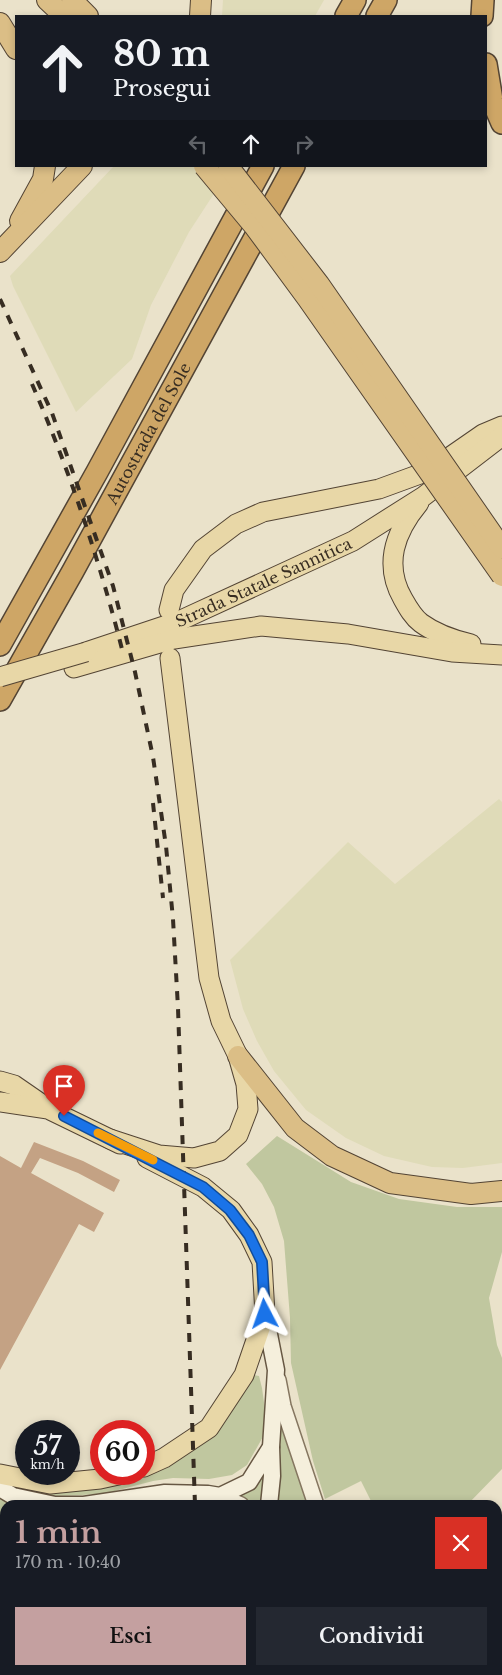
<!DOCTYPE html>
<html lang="it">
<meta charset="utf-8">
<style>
:root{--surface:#171b24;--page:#242831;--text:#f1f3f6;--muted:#9ea1a6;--accent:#c4a0a0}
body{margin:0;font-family:"Libre Baskerville",serif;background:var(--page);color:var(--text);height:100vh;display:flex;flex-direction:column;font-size:19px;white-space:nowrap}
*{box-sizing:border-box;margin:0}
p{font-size:16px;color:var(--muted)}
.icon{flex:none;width:28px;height:28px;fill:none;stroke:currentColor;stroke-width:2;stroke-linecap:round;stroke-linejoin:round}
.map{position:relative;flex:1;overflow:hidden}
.drawer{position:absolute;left:0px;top:1500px;width:502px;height:175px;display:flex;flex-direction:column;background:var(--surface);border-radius:15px 15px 0 0;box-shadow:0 2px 8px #0003}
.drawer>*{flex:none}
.guide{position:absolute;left:15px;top:15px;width:472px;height:152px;border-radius:0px;box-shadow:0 2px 8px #0003;background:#171b24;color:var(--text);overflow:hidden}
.speed{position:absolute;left:15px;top:1420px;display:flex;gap:10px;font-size:25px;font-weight:700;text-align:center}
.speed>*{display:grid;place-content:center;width:65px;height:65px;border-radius:50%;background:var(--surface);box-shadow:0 2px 8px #0003;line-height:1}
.speed small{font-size:12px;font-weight:400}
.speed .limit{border:8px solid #d22;background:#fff;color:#111}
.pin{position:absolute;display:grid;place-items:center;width:42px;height:42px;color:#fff;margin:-51px -21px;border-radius:50% 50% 50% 0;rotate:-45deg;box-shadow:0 0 5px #0007}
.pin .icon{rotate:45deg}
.me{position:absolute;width:55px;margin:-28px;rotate:356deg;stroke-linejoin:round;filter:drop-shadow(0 0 4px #0008)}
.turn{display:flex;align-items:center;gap:18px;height:105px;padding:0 15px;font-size:22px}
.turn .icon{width:65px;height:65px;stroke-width:2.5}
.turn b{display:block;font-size:35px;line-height:42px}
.lanes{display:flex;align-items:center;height:48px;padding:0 15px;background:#0003;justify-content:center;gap:25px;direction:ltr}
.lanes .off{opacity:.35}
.round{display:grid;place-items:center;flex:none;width:52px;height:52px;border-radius:0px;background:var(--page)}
.summary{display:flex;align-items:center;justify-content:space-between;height:85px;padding:0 15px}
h1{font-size:30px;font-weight:600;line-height:38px;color:var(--accent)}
.cta{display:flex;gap:10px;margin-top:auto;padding:10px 15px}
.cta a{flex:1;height:58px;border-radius:0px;background:var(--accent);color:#111;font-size:20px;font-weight:600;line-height:58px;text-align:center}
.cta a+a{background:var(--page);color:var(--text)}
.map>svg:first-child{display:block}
</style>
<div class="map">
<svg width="502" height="1675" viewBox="0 0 502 1675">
<rect width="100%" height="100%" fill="#eae2ca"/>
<!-- farmland -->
<g fill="#dfdbb8">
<polygon points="223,0 324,0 315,16 222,16"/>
<polygon points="114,166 232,166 189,232 151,305 132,359 76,412 13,286 10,276"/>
<polygon points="499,799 502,802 502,1163 463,1168 432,1167 384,1156 346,1138 306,1110 274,1071 257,1041 243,1009 230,960 348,842 395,884"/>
</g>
<!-- green -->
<g fill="#c0c79f">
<polygon points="277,1136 351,1182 399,1199 457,1207 502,1207 502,1252 489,1298 497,1345 502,1358 502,1469 467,1505 373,1505 361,1481 325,1499 313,1461 291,1363 290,1318 284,1241 274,1207 262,1184 246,1164"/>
<polygon points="254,1375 259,1376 262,1388 266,1417 264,1435 247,1465 232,1475 209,1479 173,1478 153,1481 107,1493 82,1495 54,1496 37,1492 36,1489 105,1483 137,1474 144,1474 163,1463"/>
<polygon points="278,1399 312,1505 252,1505 231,1496 252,1486"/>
<polygon points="0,1497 14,1505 5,1505 5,1552 0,1540"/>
<polygon points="300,1670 374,1670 377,1675 300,1675"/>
</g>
<!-- building -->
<polygon fill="#c4a284" points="34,1142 83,1161 120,1180 114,1192 78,1173 40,1158 31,1173 104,1213 94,1232 79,1224 0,1370 0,1156 21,1168"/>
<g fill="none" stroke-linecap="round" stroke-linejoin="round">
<!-- tertiary casing -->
<g stroke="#857660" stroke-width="18">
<g id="tertiary">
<polyline points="278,1380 283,1406 316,1505"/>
<polyline points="220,1496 241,1505"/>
<polyline points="115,1670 116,1675"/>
<polyline points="397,1670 401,1675"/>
<polyline points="422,1670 425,1675"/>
</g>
</g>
<!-- secondary casing -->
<g stroke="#675743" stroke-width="19">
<g id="secondary">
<polyline points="0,1488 13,1496 55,1505 84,1505 165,1493 208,1494 220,1496 249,1482 271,1447 276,1370 265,1314"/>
<polyline points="269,1505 272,1476 271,1447"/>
<polyline points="266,1670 266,1675"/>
</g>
</g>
<!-- primary casing -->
<g stroke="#534434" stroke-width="21">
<g id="primary">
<path d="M419 503C395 532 383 564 403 599 408 608 413 617 421 623 436 634 454 640 471 644"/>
<polyline points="169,610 174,590 203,549 236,524 263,512 379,489 431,470 483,434 502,426"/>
<path id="s1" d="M86 652 179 621 353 541 424 496 502 436"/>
<polyline points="74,668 174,639 261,626 348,634 452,652 502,655"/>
<polyline points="0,1081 14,1085 43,1105"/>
<polyline points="0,1102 48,1109 120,1144"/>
<polyline points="110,1139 159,1155 194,1158 220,1151 238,1135 248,1109 246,1084 238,1056 221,1021 209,978 170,658"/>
<polyline points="144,1467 164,1458 209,1428 244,1375 265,1314 262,1262 249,1235 231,1210 203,1187 147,1158"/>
<polyline points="0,1474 50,1484 100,1479 123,1474"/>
</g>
</g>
<!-- trunk casing -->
<g stroke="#534434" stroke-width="22">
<g id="trunk">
<polyline points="47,0 64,16"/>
<polyline points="72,0 88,16"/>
<polyline points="200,16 201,0"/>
<polyline points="0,23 16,49"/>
<polyline points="20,221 43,179 45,166"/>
<polyline points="0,252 82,166"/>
<polyline points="238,1056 295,1128 332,1156 390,1183 471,1194 502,1191"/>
</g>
</g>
<!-- motorway casing -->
<g stroke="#534434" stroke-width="24">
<g id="motorway">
<polyline points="346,16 355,0"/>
<polyline points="377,16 386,0"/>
<polyline points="482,16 483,0"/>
<polyline points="486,64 492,100 502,123"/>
<polyline points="0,645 97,472 263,166"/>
<path id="s2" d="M0 700 73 571 294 166"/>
</g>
</g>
<!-- tertiary -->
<use href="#tertiary" stroke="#f5efdc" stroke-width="15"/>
<!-- secondary -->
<use href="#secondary" stroke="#f5efdc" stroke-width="16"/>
<!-- primary -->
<use href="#primary" stroke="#e8d7a7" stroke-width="19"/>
<!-- trunk -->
<use href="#trunk" stroke="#dbbe86" stroke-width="20"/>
<!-- motorway -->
<use href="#motorway" stroke="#cea666" stroke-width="21"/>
<!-- rail -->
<g stroke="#372d22" stroke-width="4" stroke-dasharray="9 9" stroke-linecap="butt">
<polyline points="0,299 52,413 113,586 135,672 153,757 166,846 173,919 178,1008 195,1505"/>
<path d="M32 384C69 469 99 559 122 649"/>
<polyline points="153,803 163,898"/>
<polyline points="200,1670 200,1675"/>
</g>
<!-- primary-bridge casing -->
<g stroke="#534434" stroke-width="21" stroke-linecap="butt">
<polyline id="primary-bridge" points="0,677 86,652"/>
</g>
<!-- trunk-bridge casing -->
<g stroke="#534434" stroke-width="22" stroke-linecap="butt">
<g id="trunk-bridge">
<polyline points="204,166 254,226 307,298 502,576"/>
<polyline points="228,166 319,284 502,548"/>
</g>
</g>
<!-- primary-bridge -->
<use href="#primary-bridge" stroke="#e8d7a7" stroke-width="19"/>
<!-- trunk-bridge -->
<use href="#trunk-bridge" stroke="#dbbe86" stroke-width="20"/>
</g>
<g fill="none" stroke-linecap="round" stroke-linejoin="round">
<!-- route casing -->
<g stroke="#114b97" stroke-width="12">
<polyline id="route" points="64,1116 203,1187 230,1210 249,1235 262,1262 265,1314"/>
</g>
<!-- route -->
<use href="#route" stroke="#1a73e8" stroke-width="9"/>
<!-- slow -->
<polyline stroke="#f59e0b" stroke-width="9" points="98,1133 153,1160"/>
</g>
<g text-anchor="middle" stroke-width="5" stroke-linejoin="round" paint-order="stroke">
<!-- street labels -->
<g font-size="16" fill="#372d22" stroke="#f2ecd9">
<text dy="6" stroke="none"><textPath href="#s2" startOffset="305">Autostrada del Sole</textPath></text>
<text dy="6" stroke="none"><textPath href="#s1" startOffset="191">Strada Statale Sannitica</textPath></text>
</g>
</g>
</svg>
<div class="speed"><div>57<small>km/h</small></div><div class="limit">60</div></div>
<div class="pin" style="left:64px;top:1116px;background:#d93025"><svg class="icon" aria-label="arrive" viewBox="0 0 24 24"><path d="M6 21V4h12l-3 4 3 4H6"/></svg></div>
<svg class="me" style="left:265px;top:1314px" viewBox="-20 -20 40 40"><path d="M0-17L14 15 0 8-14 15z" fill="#1a73e8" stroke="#fff" stroke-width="4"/></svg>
<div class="guide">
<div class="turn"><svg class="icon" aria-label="ahead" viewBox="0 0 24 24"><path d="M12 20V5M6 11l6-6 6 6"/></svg><div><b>80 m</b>Prosegui</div></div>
<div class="lanes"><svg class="icon off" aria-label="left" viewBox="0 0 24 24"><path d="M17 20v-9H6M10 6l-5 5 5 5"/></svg><svg class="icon" aria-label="ahead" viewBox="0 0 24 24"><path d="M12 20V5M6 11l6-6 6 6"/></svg><svg class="icon off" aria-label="right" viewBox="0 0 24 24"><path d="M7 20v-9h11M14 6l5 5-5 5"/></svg></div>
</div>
<section class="drawer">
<div class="summary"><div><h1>1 min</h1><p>170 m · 10:40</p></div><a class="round" style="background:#d93025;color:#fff"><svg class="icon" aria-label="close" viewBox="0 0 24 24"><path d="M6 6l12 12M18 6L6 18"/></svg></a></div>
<div class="cta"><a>Esci</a><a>Condividi</a></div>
</section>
</div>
